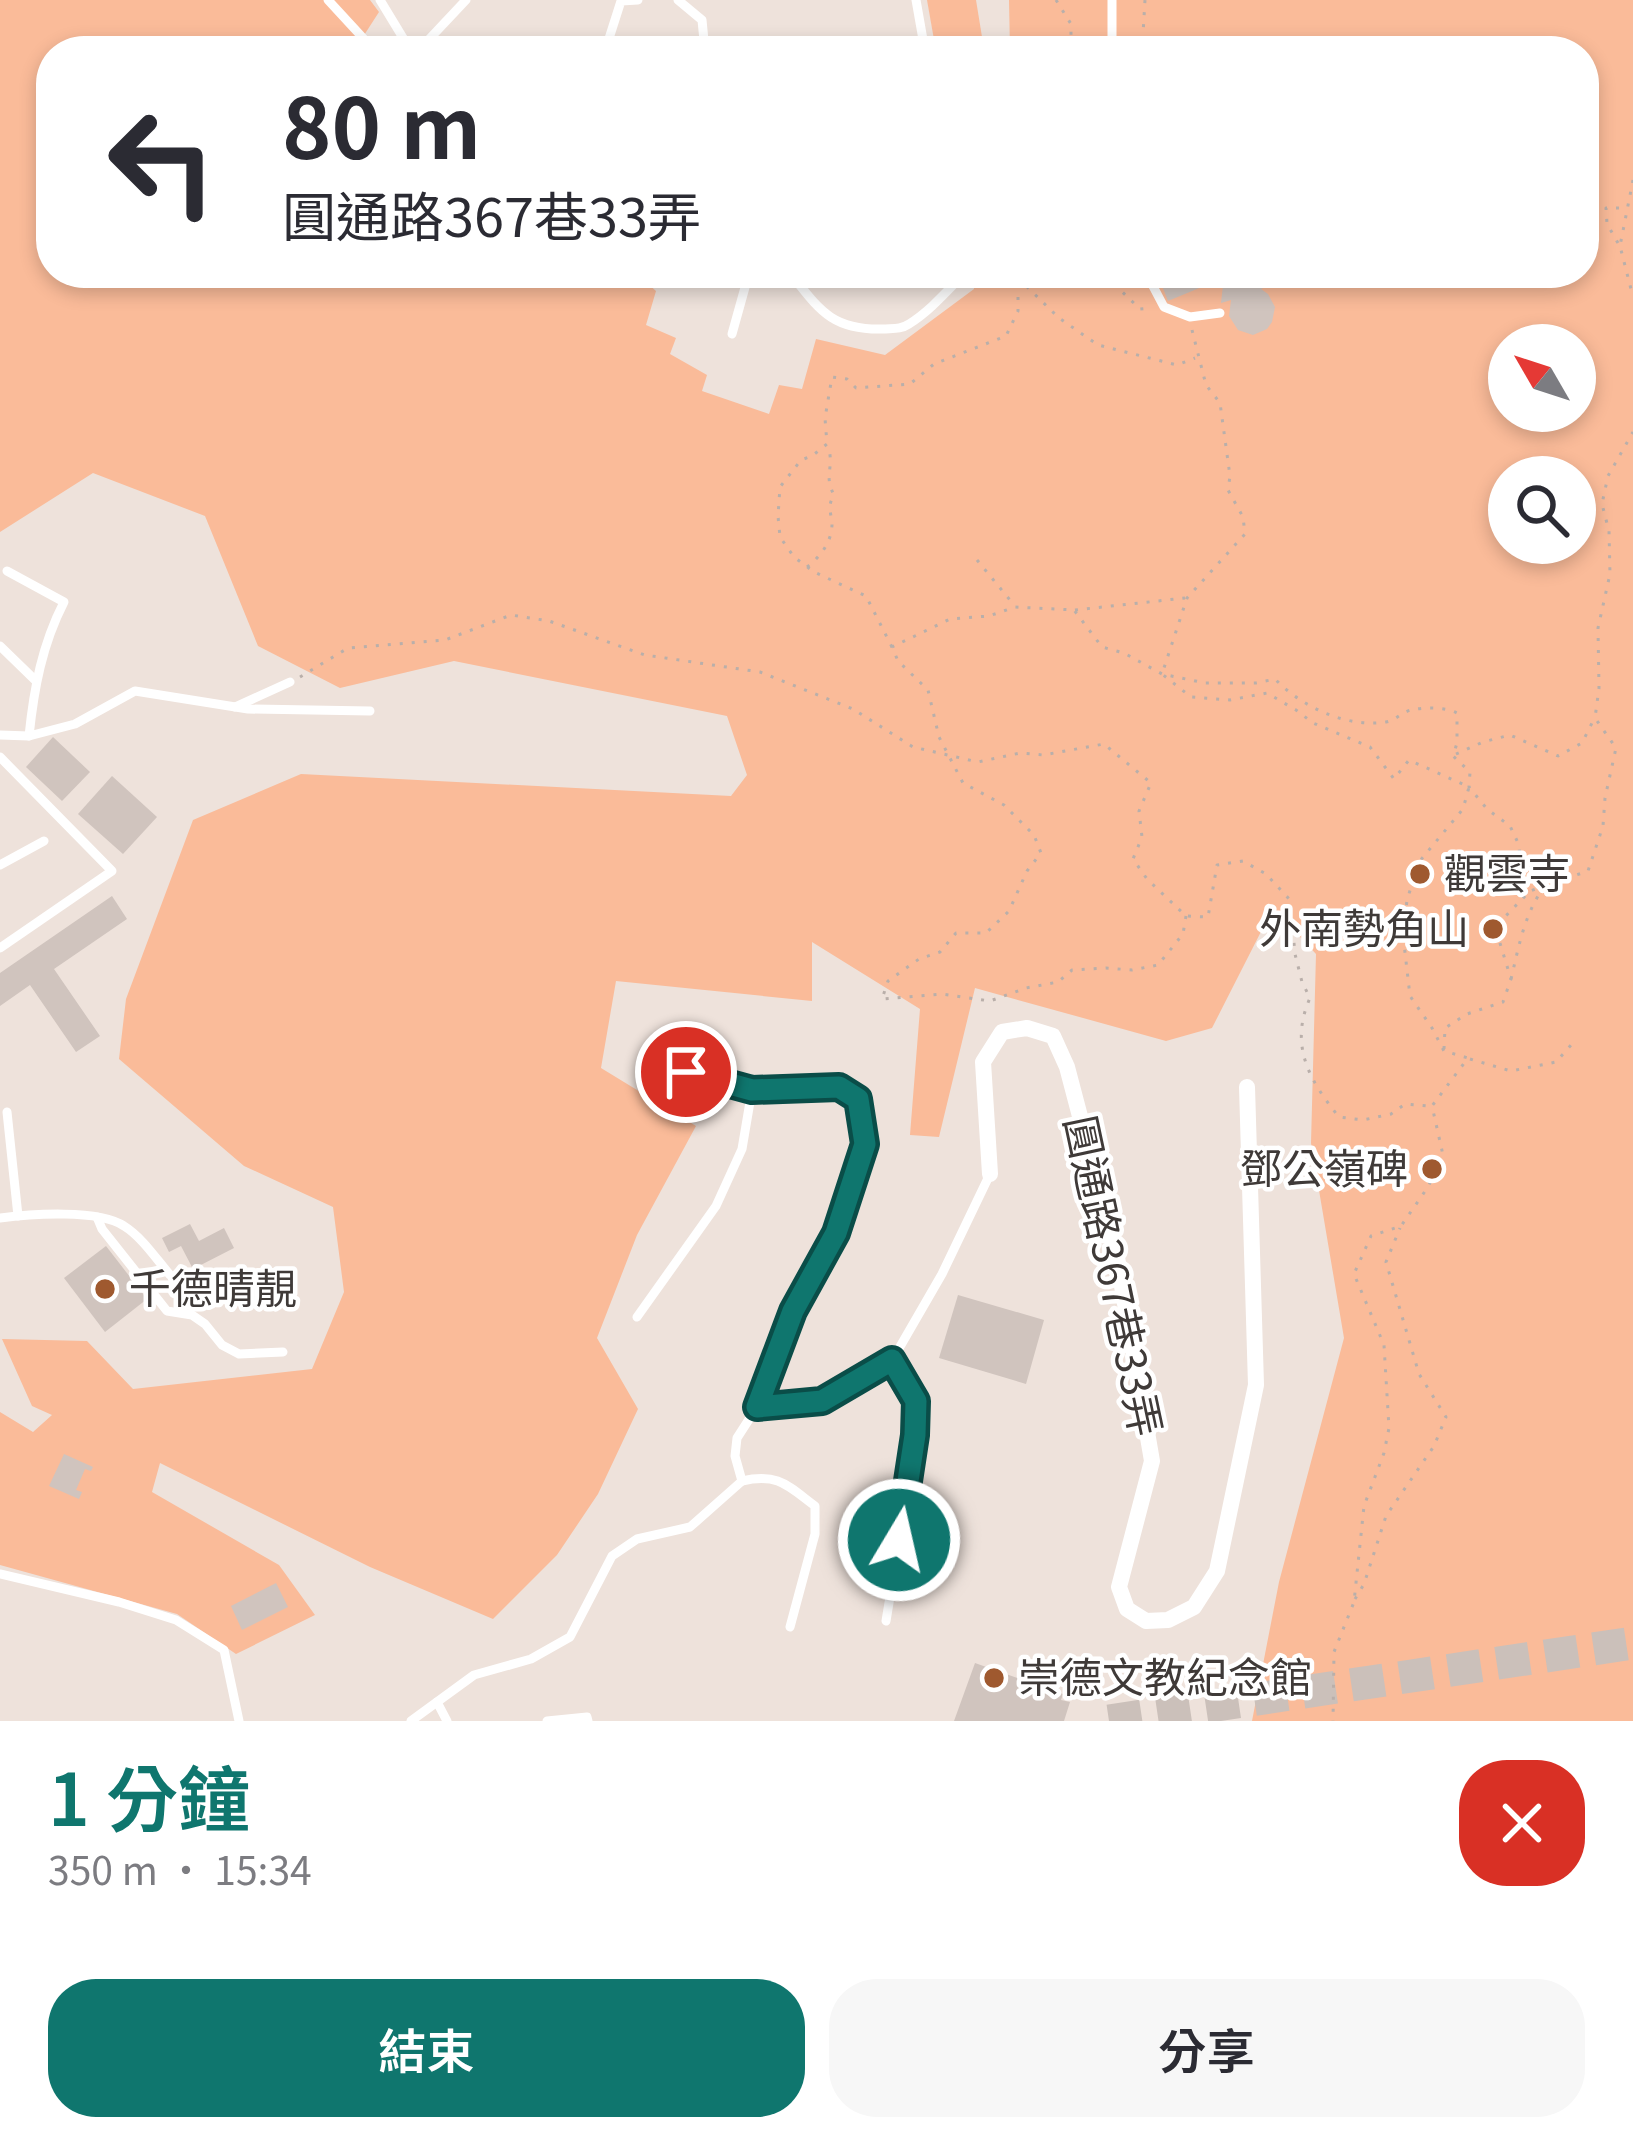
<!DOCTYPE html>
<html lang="zh-TW">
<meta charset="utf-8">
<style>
:root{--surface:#fff;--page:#f7f7f7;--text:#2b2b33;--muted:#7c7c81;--accent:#0f766e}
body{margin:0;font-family:Georgia,"Noto Sans TC",serif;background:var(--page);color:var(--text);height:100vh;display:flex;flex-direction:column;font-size:45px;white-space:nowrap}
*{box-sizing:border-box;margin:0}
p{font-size:39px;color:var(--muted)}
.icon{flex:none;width:66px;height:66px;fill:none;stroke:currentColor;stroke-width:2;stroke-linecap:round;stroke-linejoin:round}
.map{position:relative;height:1721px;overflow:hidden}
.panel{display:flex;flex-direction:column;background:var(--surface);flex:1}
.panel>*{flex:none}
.guide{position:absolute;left:36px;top:36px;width:1563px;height:252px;border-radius:48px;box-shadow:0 6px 18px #0003;background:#fff;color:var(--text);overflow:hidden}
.needle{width:78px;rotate:309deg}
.fabs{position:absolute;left:1488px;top:324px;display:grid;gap:24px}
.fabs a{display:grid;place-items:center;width:108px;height:108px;border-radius:50%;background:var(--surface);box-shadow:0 6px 18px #0003;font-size:60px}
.pin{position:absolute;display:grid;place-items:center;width:102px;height:102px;color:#fff;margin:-51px;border:6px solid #fff;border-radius:50%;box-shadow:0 3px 12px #0007}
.me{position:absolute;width:132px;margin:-66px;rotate:9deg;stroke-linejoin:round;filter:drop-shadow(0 0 9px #0008)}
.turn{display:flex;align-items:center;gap:42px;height:252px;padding:0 48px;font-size:54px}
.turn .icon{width:156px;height:156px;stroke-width:2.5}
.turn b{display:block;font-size:84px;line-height:102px}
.round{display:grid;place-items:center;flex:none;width:126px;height:126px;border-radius:48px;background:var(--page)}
.headline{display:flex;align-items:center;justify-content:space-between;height:204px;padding:0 48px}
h1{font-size:72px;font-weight:600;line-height:90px;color:var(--accent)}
.primary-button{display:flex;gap:24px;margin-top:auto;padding:24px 48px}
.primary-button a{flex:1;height:138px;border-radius:48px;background:var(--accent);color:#fff;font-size:48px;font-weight:600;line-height:138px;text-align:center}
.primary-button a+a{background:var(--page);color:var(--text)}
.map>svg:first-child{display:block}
</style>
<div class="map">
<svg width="1633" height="1721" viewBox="0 0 1633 1721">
<rect width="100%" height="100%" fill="#eee2db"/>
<!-- green -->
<g fill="#fabb99" fill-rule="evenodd">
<path d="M0 0H370L379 12 359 43 367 51H51V273H636L656 291 646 325 676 338 670 354 707 375 702 391 769 414 779 385 802 389 816 339 885 355 974 289 973 273H1584V51H1010L1009 0H1633V1721H1252L1279 1582 1344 1338 1311 1143 1316 954 1273 908 1212 1028 1166 1041 975 988 939 1137 910 1135 920 1009 812 942V1001L616 981 601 1068 696 1126 637 1235 597 1338 638 1409 598 1494 557 1555 493 1619 370 1567 160 1463 152 1492 279 1565 315 1615 236 1654 177 1614 0 1565V1412L33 1432 52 1415 32 1406 2 1339 87 1341 133 1389 312 1369 344 1292 333 1207 244 1166 119 1059 126 999 193 820 301 774 731 796 747 775 727 716 454 661 340 688 258 646 205 516 93 473 0 532ZM1509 345H1575V411H1509ZM1509 477H1575V543H1509Z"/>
<polygon points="927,0 976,0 983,43 936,51"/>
</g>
<!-- building -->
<g fill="#d0c4be">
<polygon points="1157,273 1258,273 1265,276 1270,285 1261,289 1268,294 1275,307 1272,322 1267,329 1253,335 1238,330 1229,316 1231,300 1221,303 1223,285 1221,279 1168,301"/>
<polygon points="53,737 90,772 62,801 26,767"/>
<polygon points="112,776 157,817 123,854 78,814"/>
<polygon points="112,896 127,919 54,969 100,1036 76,1052 30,985 0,1006 0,973"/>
<polygon points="190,1224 199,1241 224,1228 234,1248 193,1269 181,1246 169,1252 162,1238"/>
<polygon points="106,1246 147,1299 105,1332 64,1278"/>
<polygon points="958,1295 1044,1320 1026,1384 939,1358"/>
<polygon points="64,1454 93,1467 91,1471 85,1469 76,1490 82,1492 79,1499 49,1486"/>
<polygon points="276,1583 288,1607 242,1630 231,1606"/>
<polygon points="975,1663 1063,1694 1061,1700 1070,1702 1064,1721 954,1721"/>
</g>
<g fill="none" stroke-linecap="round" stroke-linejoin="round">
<!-- highway-tunnel -->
<polyline stroke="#cbc0ba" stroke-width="33" stroke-dasharray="33 16" stroke-linecap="butt" points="1109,1721 1633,1643"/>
<!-- path -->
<g stroke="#b9afaa" stroke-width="3" stroke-dasharray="3 9" stroke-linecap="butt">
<polyline points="1056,0 1071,24 1071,51"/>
<polyline points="1142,51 1145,0"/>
<polyline points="1633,180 1620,246 1633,297"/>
<polyline points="1618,243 1607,224 1606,208 1624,208"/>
<polyline points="1110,273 1115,285 1140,309 1151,308"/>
<polyline points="1018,278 1059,318 1098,345 1177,365 1195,358"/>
<polyline points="1192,330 1206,385 1220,403 1230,476 1228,490 1243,517 1245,534 1187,598 1162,674 1191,697 1230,700 1267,693 1296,710 1313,723 1370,747 1394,779 1409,760 1469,787 1463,809 1419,862 1407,900 1403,935 1410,996 1432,1028 1444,1051 1468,1058 1432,1106 1443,1155 1428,1187 1401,1226 1371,1236 1354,1274 1384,1345 1389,1428 1384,1453 1364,1506 1354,1602 1334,1652 1333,1721"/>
<polyline points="977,560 1014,605"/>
<path d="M807 567C820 557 832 542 832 524 831 511 827 507 834 495 823 474 835 469 828 446"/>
<polyline points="1075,610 1185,598"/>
<polyline points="892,647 866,596 814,572 794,557 780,537 778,516 780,487 801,460 812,456 827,444 825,418 832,377 847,379 856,388 910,384 934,364 1006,336 1018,311 1018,273"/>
<path d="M300 677 348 648 445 640 511 615 549 621 645 655 760 672 853 709 913 747 978 762 1020 753 1043 755 1104 744 1151 783 1139 811 1142 837 1133 859 1147 879 1186 916 1208 917 1217 865 1243 861 1266 874 1290 900 1295 954 1302 982 1310 998C1289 1045 1309 1080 1339 1117L1363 1120 1391 1114 1405 1104 1430 1106"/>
<polyline points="1456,754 1483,742 1510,735 1558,756 1582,743 1594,719"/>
<path d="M1186 916 1183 934 1158 965 1132 970 1106 968 1072 970 1058 982 1026 988 990 1001 942 994 882 999 888 981 919 959 940 952 956 933H986L1009 911 1027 871 1041 853 1034 835 1004 805 963 783 939 737 928 690 898 661 892 647 950 619 989 616 1015 607 1074 610 1102 647 1124 653 1162 674 1205 683H1256L1275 679C1302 707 1346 728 1386 722 1396 720 1402 712 1411 710 1425 707 1445 707 1457 713V743L1453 756 1470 772 1469 787 1487 809 1510 826 1519 845 1521 874 1530 891"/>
<path d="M1511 979C1519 946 1524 915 1544 887"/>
<polyline points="1444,1049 1445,1028 1467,1014 1503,1002 1511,979 1495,927 1530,891 1588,871 1603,826 1605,798 1616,748 1595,718 1599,688 1598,628 1610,574 1609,531 1602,504 1608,476 1633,432"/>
<polyline points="1470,1059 1511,1071 1556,1062 1571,1045"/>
<polyline points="1355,1599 1364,1584 1386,1516 1434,1446 1446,1417 1419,1374 1386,1262 1400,1228"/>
</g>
<!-- lane -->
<g stroke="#fff" stroke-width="9">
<polyline points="328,0 375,51"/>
<polyline points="380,0 411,51"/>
<polyline points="678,0 702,20 705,51"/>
<polyline points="916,0 925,51"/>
<polyline points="1112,0 1112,51"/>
<polyline points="418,51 466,0"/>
<polyline points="605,51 621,1 638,0"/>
<path d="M790 273C819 309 831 330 882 329 892 328 900 330 909 324 930 311 947 291 965 273"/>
<polyline points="1146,273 1164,307 1190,317 1220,313"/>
<polyline points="732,334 749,273"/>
<path d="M7 571 64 602C42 645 34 688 29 736"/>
<polyline points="0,646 35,680"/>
<polyline points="235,707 290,682"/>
<polyline points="0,735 29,736 75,724 135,691 248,709 370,711"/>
<polyline points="0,757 112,871 0,948"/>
<polyline points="0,865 44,841"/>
<polyline points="7,1112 18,1216"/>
<polyline points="97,1217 102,1229 167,1311 192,1315 205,1324 222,1345 239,1354 283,1352"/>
<path d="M0 1218C30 1214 99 1209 124 1226 142 1237 157 1260 170 1275"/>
<polyline points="637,1317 716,1206 742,1149 752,1090"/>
<polyline points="757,1407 822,1401 890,1364 942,1274 990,1174"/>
<path d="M742 1481C778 1473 787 1485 815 1506V1534L790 1627"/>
<polyline points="0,1574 119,1602 176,1620 224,1650 239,1721"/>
<polyline points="886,1621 906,1500 917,1401 892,1360"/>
<polyline points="437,1702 447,1721"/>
<polyline points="411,1721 474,1675 531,1659 570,1637 612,1556 637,1539 690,1527 742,1481 735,1456 737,1438 757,1407 793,1311 835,1233 865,1144 858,1099 839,1087 752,1090 652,1064"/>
<polyline points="547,1721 587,1717 588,1721"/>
</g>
<!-- street -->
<polyline stroke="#fff" stroke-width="16" points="990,1174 983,1062 1002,1032 1027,1028 1053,1036 1067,1067 1117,1257 1152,1461 1119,1587 1127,1609 1146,1621 1168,1620 1194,1607 1217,1571 1256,1385 1247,1087"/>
</g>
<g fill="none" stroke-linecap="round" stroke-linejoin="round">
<!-- route casing -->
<g stroke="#0a4d48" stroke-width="30">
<polyline id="route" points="686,1072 752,1090 839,1087 858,1099 865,1144 836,1233 793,1311 757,1407 822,1401 892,1360 916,1401 915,1435 899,1540"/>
</g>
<!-- route -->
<use href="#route" stroke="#0f766e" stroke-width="21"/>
</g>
<!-- markers -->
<g fill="#9f592f" stroke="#fff" stroke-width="4.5">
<circle cx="1420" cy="874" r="12"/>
<circle cx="1493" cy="929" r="12"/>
<circle cx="1432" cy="1169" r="12"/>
<circle cx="105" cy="1289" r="12"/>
<circle cx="994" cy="1678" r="12"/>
</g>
<g text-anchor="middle" stroke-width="9" stroke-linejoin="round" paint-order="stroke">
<!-- poi labels -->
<g font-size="42" fill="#3f3a38" stroke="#fff" text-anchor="start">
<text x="1444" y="889">觀雲寺</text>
<text x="1469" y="944" text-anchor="end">外南勢角山</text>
<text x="1408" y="1184" text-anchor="end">鄧公嶺碑</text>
<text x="129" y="1304">千德晴靚</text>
<text x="1018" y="1693">崇德文教紀念館</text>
</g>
<!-- street labels -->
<g font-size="42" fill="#3f3a38" stroke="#fff">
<text transform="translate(1113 1276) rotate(78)" y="15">圓通路367巷33弄</text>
</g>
</g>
</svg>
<div class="fabs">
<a><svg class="needle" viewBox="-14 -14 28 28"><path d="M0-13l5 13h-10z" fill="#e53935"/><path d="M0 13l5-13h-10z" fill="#7c7c81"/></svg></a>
<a><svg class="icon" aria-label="search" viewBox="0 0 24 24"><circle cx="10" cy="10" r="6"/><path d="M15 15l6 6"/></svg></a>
</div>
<div class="pin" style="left:686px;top:1072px;background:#d93025"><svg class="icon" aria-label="arrive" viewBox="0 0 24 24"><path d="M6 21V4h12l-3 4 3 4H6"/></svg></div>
<svg class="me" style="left:899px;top:1540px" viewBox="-20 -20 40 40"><circle r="17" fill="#0f766e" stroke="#fff" stroke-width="3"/><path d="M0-11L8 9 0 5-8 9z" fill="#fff"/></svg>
<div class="guide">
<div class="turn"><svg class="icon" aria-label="left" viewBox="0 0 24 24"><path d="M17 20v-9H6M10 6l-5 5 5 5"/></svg><div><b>80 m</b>圓通路367巷33弄</div></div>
</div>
</div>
<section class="panel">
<div class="headline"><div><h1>1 分鐘</h1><p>350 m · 15:34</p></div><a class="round" style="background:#d93025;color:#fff"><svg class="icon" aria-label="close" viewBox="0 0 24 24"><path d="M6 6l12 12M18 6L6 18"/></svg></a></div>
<div class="primary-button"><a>結束</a><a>分享</a></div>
</section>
